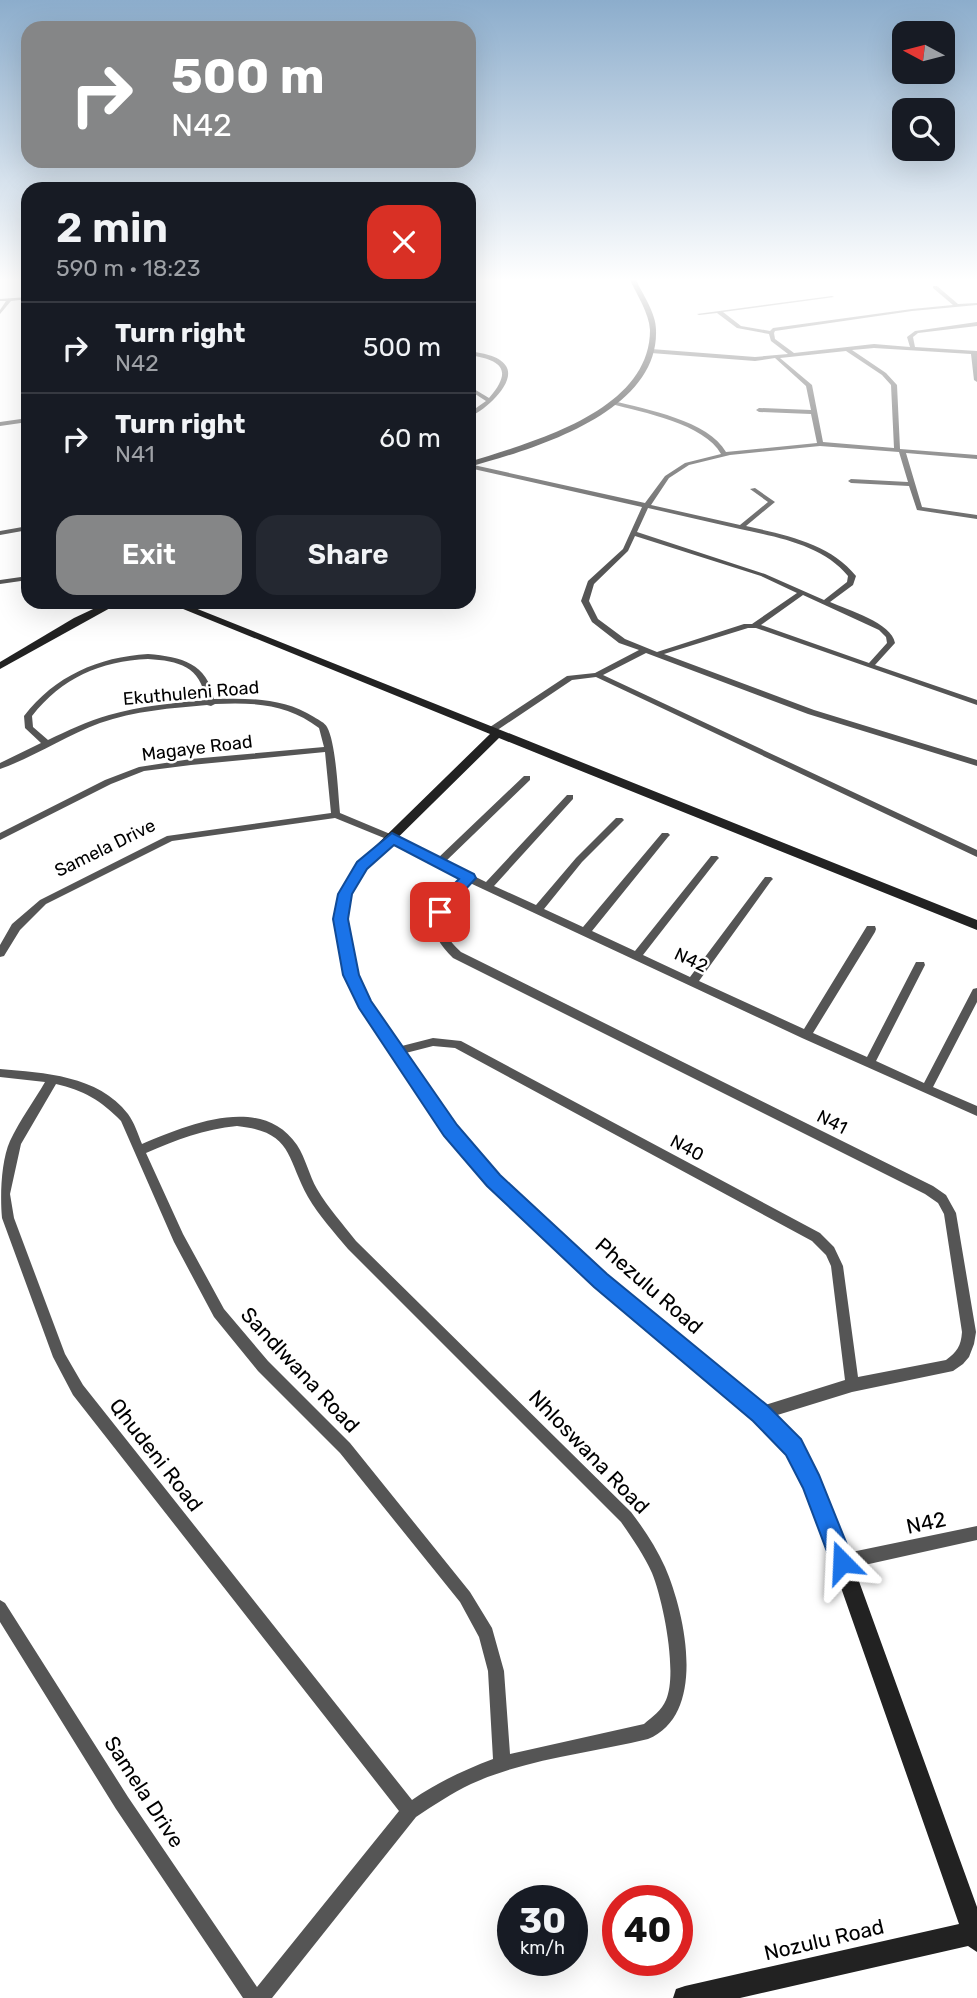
<!DOCTYPE html>
<meta charset="utf-8">
<style>
:root{--surface:#171b24;--page:#242831;--text:#f1f3f6;--muted:#9ea1a6;--line:#363941;--accent:#858687}
body{margin:0;font-family:Rubik,sans-serif;background:var(--page);color:var(--text);height:100vh;display:flex;flex-direction:column;font-size:26px;white-space:nowrap}
*{box-sizing:border-box;margin:0}
p{font-size:23px;color:var(--muted)}
.icon{flex:none;width:38px;height:38px;fill:none;stroke:currentColor;stroke-width:2;stroke-linecap:round;stroke-linejoin:round}
.map{position:relative;flex:1;overflow:hidden}
.sheet{position:absolute;left:21px;top:182px;width:455px;height:427px;display:flex;flex-direction:column;background:var(--surface);border-radius:21px;box-shadow:0 7px 28px #0002}
.sheet>*{flex:none}
.top-card{position:absolute;left:21px;top:21px;width:455px;height:147px;border-radius:21px;box-shadow:0 7px 28px #0002;background:#858687;color:#fff;overflow:hidden}
.needle{width:46px;rotate:277deg}
.controls{position:absolute;left:892px;top:21px;display:grid;gap:14px}
.controls a{display:grid;place-items:center;width:63px;height:63px;border-radius:14px;background:var(--surface);box-shadow:0 7px 28px #0002;font-size:35px}
.speed{position:absolute;left:497px;top:1885px;display:flex;gap:14px;font-size:35px;font-weight:700;text-align:center}
.speed>*{display:grid;place-content:center;width:91px;height:91px;border-radius:50%;background:var(--surface);box-shadow:0 7px 28px #0002;line-height:1}
.speed small{font-size:18px;font-weight:400}
.speed .limit{border:10px solid #d22;background:#fff;color:#111}
.pin{position:absolute;display:grid;place-items:center;width:60px;height:60px;color:#fff;margin:-30px;border-radius:14px;box-shadow:0 4px 10px #0006}
.me{position:absolute;width:77px;margin:-38px;rotate:339deg;stroke-linejoin:round;filter:drop-shadow(0 0 5px #0008)}
.turn{display:flex;align-items:center;gap:24px;height:147px;padding:0 35px;font-size:32px}
.turn .icon{width:91px;height:91px;stroke-width:2.5}
.turn b{display:block;font-size:49px;line-height:60px}
.round{display:grid;place-items:center;flex:none;width:74px;height:74px;border-radius:21px;background:var(--page)}
.headline{display:flex;align-items:center;justify-content:space-between;height:119px;padding:0 35px}
h1{font-size:42px;font-weight:600;line-height:52px}
.primary-button{display:flex;gap:14px;margin-top:auto;padding:14px 35px}
.primary-button a{flex:1;height:80px;border-radius:21px;background:var(--accent);color:#fff;font-size:28px;font-weight:600;line-height:80px;text-align:center}
.primary-button a+a{background:var(--page);color:var(--text)}
ul{padding:0;list-style:none}
li{display:flex;align-items:center;gap:21px;height:91px;padding:0 35px;border-top:2px solid var(--line)}
li div{flex:1}
li b{display:block;font-size:26px}
li em{font-style:normal}
.map>svg:first-child{display:block}
</style>
<div class="map">
<svg width="977" height="1998" viewBox="0 0 977 1998">
<rect width="100%" height="100%" fill="#fff"/>
<g fill="none" stroke-linecap="round" stroke-linejoin="round">
<!-- street -->
<g fill="#555" fill-rule="evenodd">
<path d="M933 286H937L958 304 977 303V305L912 311 775 331 774 333 775 339 794 353 874 344 910 347 907 337 915 331 977 322V326L918 333 913 337 915 347 977 351V382L974 380 971 354 874 348 852 350 886 373 897 385 900 449 977 455V459L906 453 922 507 977 515V519L917 510 909 486 851 483 848 481 851 479 908 482 899 452 820 446 730 455 689 465 669 478 651 505 740 525 768 502 750 489 755 488 775 502 746 526C785 535 830 543 856 576L853 585 830 602C848 610 892 623 895 643L875 665 977 700V705L756 628H748L664 654 814 710 977 760V766L808 714 646 653 603 675 977 850V857L596 677 572 680 493 733H487V729L567 676 595 673 639 650 619 643 592 622 581 601 588 581 623 549 642 507 469 468V464L645 503 665 476 685 463 721 454C705 424 642 412 611 404L610 403 613 401C646 409 709 421 726 452L817 443 811 414 759 412 756 410 759 408 811 410 806 386 775 358 755 361 651 353 648 351 651 349 755 357 788 354 771 341 769 334 737 328 717 313 699 315 697 314 832 296 834 297 723 312 741 326 770 331 773 328 912 309 953 305 933 288ZM846 351 882 375 891 385 894 448 823 442 812 385 780 358ZM648 508C679 515 709 522 740 529 777 537 823 545 848 576L847 582 824 600 765 574 637 532ZM635 536 761 576 797 593 752 624H744L657 652 625 639 598 619 589 601 594 584 628 551ZM803 595 879 630 886 637 887 643 869 663 761 625Z"/>
<polygon points="28,297 28,299 11,301 0,314 0,310 6,301 0,301 0,299"/>
<path d="M469 351C481 353 499 355 506 366 517 383 483 412 469 417V413L486 401 469 390V386L489 398C514 369 501 360 469 355Z"/>
<polygon points="28,418 28,422 0,426 0,422"/>
<polygon points="28,526 28,530 0,535 0,531"/>
<polygon points="28,576 28,580 0,584 0,580"/>
<path d="M148 654C182 657 207 663 214 699 249 698 284 698 314 717 319 720 325 723 327 727 336 743 338 793 340 813L395 836 438 858 524 776H530V780L445 862 486 882 567 795H573V799L494 886 536 905 576 858 616 818H622L624 820 582 862 544 909 583 927 662 833H668L670 835 668 837 592 931 635 951 711 856H717L719 858 717 860 643 955 690 977 765 877H771L773 879 771 881 699 981 804 1029 867 926H875L876 929 875 932 813 1033 867 1057 916 962H924L925 965 876 1061 924 1083 973 989 977 988V1002L933 1087 977 1106V1116L802 1038 470 883C445 908 429 923 461 952L933 1186 946 1195 956 1213 976 1332 974 1344 969 1357 963 1364 953 1371 852 1392 761 1420 756 1418 754 1413 756 1408 845 1380 831 1266 826 1255 812 1241 455 1048 433 1046 398 1055 394 1054 393 1051 394 1048 433 1038 461 1041 820 1233 834 1247 843 1266 858 1377 946 1360C957 1352 961 1346 962 1332L944 1214 938 1203 925 1194 453 958C419 925 434 908 463 879L389 840 335 818 172 841 46 904 20 930 4 956 0 957V945L12 924 40 900 167 836 331 813 325 752 191 765 144 771 111 784 0 840V833L105 780 139 767 191 759 324 747 319 728C288 704 253 702 215 704L211 706 207 705C172 708 134 711 100 723 65 736 34 757 0 769V763L41 743 25 728 24 716C55 676 98 657 148 654ZM148 659C179 661 200 666 206 700 174 703 140 706 109 715 87 721 67 731 48 740L33 727 32 716C62 678 100 661 148 659Z"/>
<path d="M0 1069C44 1073 98 1075 128 1114 134 1122 138 1134 142 1144 187 1125 261 1093 297 1145 306 1159 309 1175 317 1189 328 1208 343 1224 356 1241L631 1512C644 1529 656 1547 665 1567 685 1613 708 1714 648 1739 590 1753 526 1759 471 1784 452 1793 434 1805 416 1817L272 1998H243L116 1809 0 1622V1600L5 1603 128 1797 257 1987 399 1811 73 1395 53 1357 2 1218C0 1196 1 1161 10 1141 20 1120 34 1101 45 1082L0 1077ZM56 1084C83 1090 102 1101 121 1121L174 1242 214 1317 258 1371 340 1453 460 1602 479 1637 488 1671 493 1759C464 1770 438 1782 412 1800L83 1385 65 1354 14 1218 10 1194 21 1144ZM237 1126C293 1132 286 1157 308 1197 319 1216 334 1232 348 1249L621 1522C632 1538 644 1555 652 1573 663 1600 678 1673 666 1700 662 1710 652 1717 644 1724L510 1754 504 1671 492 1628 470 1592 350 1443 268 1361 224 1309 183 1234 146 1153C176 1140 204 1129 237 1126Z"/>
<polygon points="977,1526 977,1540 842,1570 837,1567 834,1562 837,1557 842,1554"/>
</g>
<!-- secondary -->
<g fill="#222" fill-rule="evenodd">
<path d="M630 280H636C643 295 656 313 656 330 659 413 533 449 469 467V462C531 442 650 412 650 330 649 313 637 295 630 280Z"/>
<polygon points="108,602 121,602 0,669 0,662 74,618"/>
<polygon points="166,602 180,602 977,920 977,930 499,738 366,869 351,894 348,919 358,975 371,1001 456,1125 499,1176 606,1275 768,1406 800,1440 819,1475 852,1562 977,1907 977,1952 968,1946 740,1998 673,1998 676,1989 685,1986 959,1924 832,1562 804,1487 786,1454 754,1420 594,1287 487,1186 446,1135 360,1008 344,975 334,919 340,891 358,863 490,734"/>
</g>
</g>
<!-- sky -->
<linearGradient id="sky" x2="0" y2="1"><stop stop-color="#8cadcc"/><stop offset="0.5" stop-color="#fff"/><stop offset="1" stop-color="#fff" stop-opacity="0"/></linearGradient>
<rect width="977" height="559" fill="url(#sky)"/>
<!-- route -->
<polygon fill="#1a73e8" stroke="#114b97" stroke-width="2" points="392,833 474,874 476,878 449,907 445,916 440,917 432,912 438,900 459,879 394,845 367,869 352,894 348,919 359,975 371,1001 457,1125 500,1175 607,1274 768,1406 801,1439 819,1475 854,1562 850,1570 842,1574 834,1570 803,1488 786,1455 753,1421 594,1287 487,1186 444,1136 359,1008 343,975 333,919 338,894 357,862"/>
<g text-anchor="middle" stroke-width="5" stroke-linejoin="round" paint-order="stroke">
<!-- street labels -->
<g font-size="18" fill="#000" stroke="#fff">
<text transform="translate(191 693) rotate(-5)" y="6">Ekuthuleni Road</text>
<text transform="translate(197 748) rotate(-7)" y="6">Magaye Road</text>
<text transform="translate(105 848) rotate(-26)" y="6">Samela Drive</text>
<text transform="translate(691 960) rotate(25)" y="6">N42</text>
<text transform="translate(832 1122) rotate(27)" y="6">N41</text>
<text transform="translate(687 1148) rotate(28)" y="6">N40</text>
</g>
<!-- near-street labels -->
<g font-size="21" fill="#000" stroke="#fff">
<text transform="translate(649 1286) rotate(41)" y="7">Phezulu Road</text>
<text transform="translate(300 1370) rotate(47)" y="7">Sandlwana Road</text>
<text transform="translate(589 1452) rotate(46)" y="7">Nhloswana Road</text>
<text transform="translate(156 1455) rotate(52)" y="7">Qhudeni Road</text>
<text transform="translate(926 1523) rotate(-12)" y="7">N42</text>
<text transform="translate(144 1792) rotate(57)" y="7">Samela Drive</text>
<text transform="translate(824 1940) rotate(-13)" y="7">Nozulu Road</text>
</g>
</g>
</svg>
<div class="controls">
<a><svg class="needle" viewBox="-14 -14 28 28"><path d="M0-13l5 13h-10z" fill="#e53935"/><path d="M0 13l5-13h-10z" fill="#9ea1a6"/></svg></a>
<a><svg class="icon" aria-label="search" viewBox="0 0 24 24"><circle cx="10" cy="10" r="6"/><path d="M15 15l6 6"/></svg></a>
</div>
<div class="speed"><div>30<small>km/h</small></div><div class="limit">40</div></div>
<div class="pin" style="left:440px;top:912px;background:#d93025"><svg class="icon" aria-label="arrive" viewBox="0 0 24 24"><path d="M6 21V4h12l-3 4 3 4H6"/></svg></div>
<svg class="me" style="left:842px;top:1562px" viewBox="-20 -20 40 40"><path d="M0-17L14 15 0 8-14 15z" fill="#1a73e8" stroke="#fff" stroke-width="4"/></svg>
<div class="top-card">
<div class="turn"><svg class="icon" aria-label="right" viewBox="0 0 24 24"><path d="M7 20v-9h11M14 6l5 5-5 5"/></svg><div><b>500 m</b>N42</div></div>
</div>
<section class="sheet">
<div class="headline"><div><h1>2 min</h1><p>590 m · 18:23</p></div><a class="round" style="background:#d93025;color:#fff"><svg class="icon" aria-label="close" viewBox="0 0 24 24"><path d="M6 6l12 12M18 6L6 18"/></svg></a></div>
<ul>
<li><svg class="icon" aria-label="right" viewBox="0 0 24 24"><path d="M7 20v-9h11M14 6l5 5-5 5"/></svg><div><b>Turn right</b><p>N42</p></div><em>500 m</em></li>
<li><svg class="icon" aria-label="right" viewBox="0 0 24 24"><path d="M7 20v-9h11M14 6l5 5-5 5"/></svg><div><b>Turn right</b><p>N41</p></div><em>60 m</em></li>
</ul>
<div class="primary-button"><a>Exit</a><a>Share</a></div>
</section>
</div>
